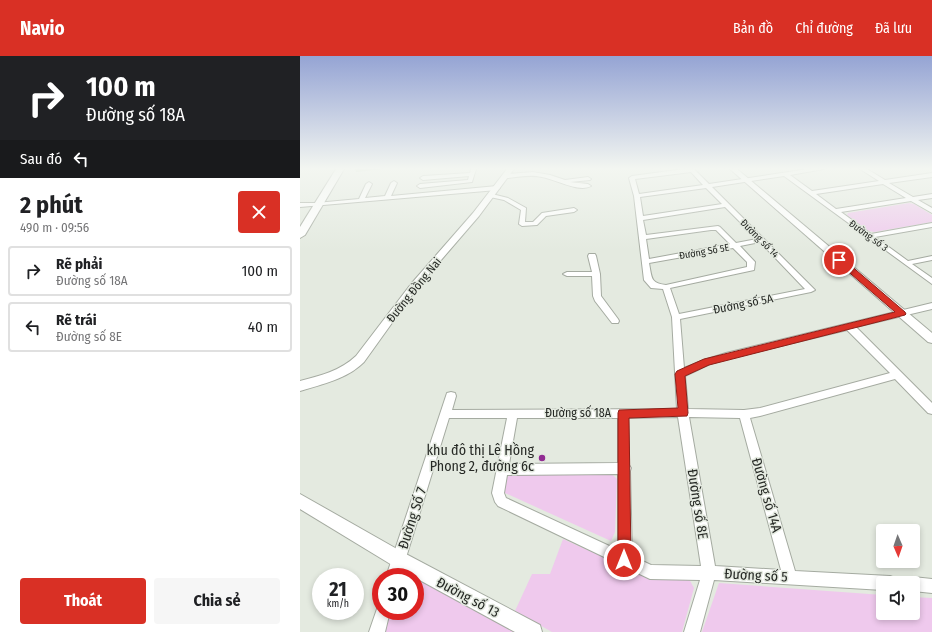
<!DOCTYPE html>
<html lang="vi">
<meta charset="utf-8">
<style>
:root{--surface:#fff;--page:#f6f6f6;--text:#202124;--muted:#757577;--line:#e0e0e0;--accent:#d93025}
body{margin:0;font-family:"Fira Sans Condensed",sans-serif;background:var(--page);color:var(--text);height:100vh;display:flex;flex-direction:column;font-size:15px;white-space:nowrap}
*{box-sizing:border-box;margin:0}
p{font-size:13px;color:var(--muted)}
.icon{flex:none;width:22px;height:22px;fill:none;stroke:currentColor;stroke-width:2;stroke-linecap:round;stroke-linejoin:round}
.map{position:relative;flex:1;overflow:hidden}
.details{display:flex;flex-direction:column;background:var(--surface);width:300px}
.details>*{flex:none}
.banner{background:#202124;color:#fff;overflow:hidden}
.needle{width:26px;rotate:178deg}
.fabs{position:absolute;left:576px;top:468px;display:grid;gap:8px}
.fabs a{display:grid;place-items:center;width:44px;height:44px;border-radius:4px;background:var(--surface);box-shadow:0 2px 6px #0003;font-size:20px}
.speed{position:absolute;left:12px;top:512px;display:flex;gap:8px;font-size:20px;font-weight:700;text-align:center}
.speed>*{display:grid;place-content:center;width:52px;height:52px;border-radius:50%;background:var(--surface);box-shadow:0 2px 6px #0003;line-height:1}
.speed small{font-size:10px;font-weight:400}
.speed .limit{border:6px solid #d22;background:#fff;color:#111}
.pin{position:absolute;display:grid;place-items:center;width:34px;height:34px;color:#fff;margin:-17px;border:2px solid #fff;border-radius:50%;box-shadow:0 1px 4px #0007}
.me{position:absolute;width:44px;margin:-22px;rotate:0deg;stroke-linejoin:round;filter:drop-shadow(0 0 3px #0008)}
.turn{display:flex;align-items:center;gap:14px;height:84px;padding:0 20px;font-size:18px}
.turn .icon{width:52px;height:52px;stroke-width:2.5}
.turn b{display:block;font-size:28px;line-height:34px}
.then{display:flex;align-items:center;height:38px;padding:0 20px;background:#0003;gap:8px;font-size:15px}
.round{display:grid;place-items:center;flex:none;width:42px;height:42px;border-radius:4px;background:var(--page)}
.overview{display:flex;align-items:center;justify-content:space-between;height:68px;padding:0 20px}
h1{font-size:24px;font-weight:700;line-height:30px}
.cta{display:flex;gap:8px;margin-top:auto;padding:8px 20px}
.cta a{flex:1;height:46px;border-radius:4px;background:var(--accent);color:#fff;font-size:16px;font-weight:700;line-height:46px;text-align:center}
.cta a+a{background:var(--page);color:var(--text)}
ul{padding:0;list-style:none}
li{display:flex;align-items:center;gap:12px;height:50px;margin:0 8px 6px;padding:0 12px;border:2px solid var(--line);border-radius:4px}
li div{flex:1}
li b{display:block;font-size:15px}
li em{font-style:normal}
header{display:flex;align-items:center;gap:24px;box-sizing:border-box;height:56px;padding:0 20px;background:var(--accent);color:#fff}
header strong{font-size:19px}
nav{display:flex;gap:22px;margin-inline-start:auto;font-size:14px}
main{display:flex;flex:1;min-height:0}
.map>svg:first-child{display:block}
</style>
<header>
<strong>Navio</strong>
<nav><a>Bản đồ</a><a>Chỉ đường</a><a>Đã lưu</a></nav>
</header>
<main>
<section class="details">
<div class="banner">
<div class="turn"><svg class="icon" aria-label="right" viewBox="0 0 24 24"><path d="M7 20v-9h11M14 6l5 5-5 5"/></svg><div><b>100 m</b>Đường số 18A</div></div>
<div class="then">Sau đó<svg class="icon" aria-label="left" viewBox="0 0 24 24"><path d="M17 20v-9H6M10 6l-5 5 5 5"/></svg></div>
</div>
<div class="overview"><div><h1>2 phút</h1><p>490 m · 09:56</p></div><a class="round" style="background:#d93025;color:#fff"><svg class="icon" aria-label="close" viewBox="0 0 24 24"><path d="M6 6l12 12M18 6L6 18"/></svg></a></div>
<ul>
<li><svg class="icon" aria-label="right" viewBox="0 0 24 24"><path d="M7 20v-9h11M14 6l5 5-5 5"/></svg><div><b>Rẽ phải</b><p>Đường số 18A</p></div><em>100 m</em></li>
<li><svg class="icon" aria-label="left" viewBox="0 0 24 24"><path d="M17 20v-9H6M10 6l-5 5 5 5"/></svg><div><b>Rẽ trái</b><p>Đường số 8E</p></div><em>40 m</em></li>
</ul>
<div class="cta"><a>Thoát</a><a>Chia sẻ</a></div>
</section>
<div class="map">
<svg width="632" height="576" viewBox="0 0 632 576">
<rect width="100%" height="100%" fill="#e4eae0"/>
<!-- green -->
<g fill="#efc9ed">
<polygon points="609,147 614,148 632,159 632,166 574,176 569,175 547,159 548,157"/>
<polygon points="307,416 314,420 317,423 315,476 311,485 205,437 204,432 207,421 213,418"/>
<polygon points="263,483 343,519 389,523 394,532 382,576 252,576 215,555 232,518 250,518"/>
<polygon points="124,524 224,576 83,576 90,555 115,555 115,526"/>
<polygon points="419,527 583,539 583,557 613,557 613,541 632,542 632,576 402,576"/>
</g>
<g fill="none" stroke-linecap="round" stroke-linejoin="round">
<!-- minor casing -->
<g stroke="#a5aba1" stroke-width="2">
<g id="minor">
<polygon points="171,113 176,113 172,126 120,132 117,130 120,128 168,124 169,120 123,124 120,122 123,120 170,117"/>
<path d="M384 113H394L409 128 508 113H524L490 119 512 135 579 125 560 113H567L585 124 632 117V121L589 127 613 141 632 138V142L618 144 632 152V157L611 145 541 156 571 178 632 167V171L575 181 608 205 632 200V204L612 208 632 222V228L484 120 412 131 515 234 511 236 380 263 384 312 404 304 426 297 632 247V253L556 271 632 347V358L628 357 595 323 460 360 450 362 495 515 590 520 595 522 597 527H583V534L414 524 400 576H384L400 524 350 523 198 450 195 446 192 437 207 362H149L100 521H86L147 337 151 336 155 337 156 340 152 354 377 353 372 261 363 233 351 232 344 224 334 140 329 122 332 120ZM391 116 403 129 339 138 335 123ZM583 128 606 142 536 153 516 138ZM406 132 422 148 343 160 340 141ZM425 151 457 183 436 187 420 171 418 170 346 179 343 164ZM411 174H416L430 188 349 203 346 183ZM460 186 505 233 379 258 370 232 454 214 455 206 440 190ZM433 192 447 206V211L366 229C350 227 352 222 349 207ZM547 274 590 317 460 352 444 354 388 353 385 320 410 308 427 303ZM378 361 401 510 351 509 332 500 330 415 331 412 329 409 328 362ZM389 361 440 362 481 514 415 510ZM217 362H318V407L209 408ZM318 418V494L206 442 204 437 207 419Z"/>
<path d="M233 116 250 119 265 124 288 121 291 123 290 124 270 126 288 128 291 130C279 137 255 123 242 121 230 118 219 121 207 122L204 120 207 118Z"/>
<polygon points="94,125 97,127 91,140 197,130 200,132 197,134 0,151 0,147 16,147 59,143 66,128 69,126 72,128 65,142 85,140 91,127"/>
<polygon points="192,138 208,142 226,152 225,166 233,166 242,157 274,152 277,154 274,156 246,160 237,169 222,170 219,168 221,154 204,144 190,141 190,139"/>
<polygon points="289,198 295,198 296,200 300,218 301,240 318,263 319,265 318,267 312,267 295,245 293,240 292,220 267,220 263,218 267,216 292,216 288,200"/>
<polygon points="613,521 632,523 632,537 613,535 613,527 606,527 608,523"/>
<polygon points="81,549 81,555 90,555 85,576 69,576 78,550"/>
</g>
</g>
<!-- tertiary casing -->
<g stroke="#a5aba1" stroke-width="2">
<g id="tertiary">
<path d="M207 113H214L179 160 117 232 64 306C47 323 23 328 0 335V325C20 320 40 315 56 300L111 228 173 157Z"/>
<polygon points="430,113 437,113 632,277 632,287 628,286"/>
<polygon points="0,438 104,497 240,569 242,576 215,576 92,509 0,453"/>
</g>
</g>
<!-- secondary casing -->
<g stroke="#a5aba1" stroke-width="2">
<polygon id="secondary" points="36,113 44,113 5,179 0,182 0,171"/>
</g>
<!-- minor -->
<use href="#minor" fill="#fff" fill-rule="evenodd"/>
<!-- tertiary -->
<use href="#tertiary" fill="#fff" fill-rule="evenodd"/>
<!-- secondary -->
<use href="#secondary" fill="#fff" fill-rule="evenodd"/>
</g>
<!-- wall -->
<polygon fill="#a0bb90" points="55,113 84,113 56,116"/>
<!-- sky -->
<linearGradient id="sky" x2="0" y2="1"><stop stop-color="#95a4d4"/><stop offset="0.58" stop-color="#f3f6f1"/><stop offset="1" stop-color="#f3f6f1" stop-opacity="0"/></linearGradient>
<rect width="632" height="194" fill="url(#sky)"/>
<!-- route -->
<polygon fill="#d93025" stroke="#8d1f18" points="537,202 542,202 605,256 606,258 605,259 409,309 385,320 388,357 387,360 329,362 331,504 329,509 324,511 320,509 318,504 318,357 319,354 378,352 375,318 377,315 404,303 595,256 537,206"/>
<!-- markers -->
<circle fill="#912c92" stroke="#e4eae0" stroke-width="1.5" cx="242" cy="402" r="4"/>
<g text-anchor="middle" stroke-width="3" stroke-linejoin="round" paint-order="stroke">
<!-- far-street labels -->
<g font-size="10" fill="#262925" stroke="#e4eae0">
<text transform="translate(569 179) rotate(36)" y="4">Đường số 3</text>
<text transform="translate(460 182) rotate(45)" y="4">Đường số 14</text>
<text transform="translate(404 195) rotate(-10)" y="4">Đường Số 5E</text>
</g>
<!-- street labels -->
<g font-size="12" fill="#262925" stroke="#e4eae0">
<text transform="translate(114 234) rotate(-51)" y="4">Đường Đồng Nai</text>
<text transform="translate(443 248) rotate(-11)" y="4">Đường số 5A</text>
<text x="278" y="361">Đường số 18A</text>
</g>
<!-- near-poi labels -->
<g font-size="14" fill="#262925" stroke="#e4eae0" text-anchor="end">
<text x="234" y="399">khu đô thị Lê Hồng<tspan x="234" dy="16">Phong 2, đường 6c</tspan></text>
</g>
<!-- near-street labels -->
<g font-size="14" fill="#262925" stroke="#e4eae0">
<text transform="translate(467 439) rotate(74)" y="5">Đường số 14A</text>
<text transform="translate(398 448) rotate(81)" y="5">Đường số 8E</text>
<text transform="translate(112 462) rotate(-72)" y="5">Đường Số 7</text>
<text transform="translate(456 519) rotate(3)" y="5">Đường số 5</text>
<text transform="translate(168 541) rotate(28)" y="5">Đường số 13</text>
</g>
</g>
</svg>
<div class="fabs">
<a><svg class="needle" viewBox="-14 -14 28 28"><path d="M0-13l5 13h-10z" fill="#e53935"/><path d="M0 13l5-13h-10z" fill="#757577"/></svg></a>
<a><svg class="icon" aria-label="sound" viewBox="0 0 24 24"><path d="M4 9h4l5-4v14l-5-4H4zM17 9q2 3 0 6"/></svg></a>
</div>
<div class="speed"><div>21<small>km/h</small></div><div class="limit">30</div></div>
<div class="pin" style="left:539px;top:204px;background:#d93025"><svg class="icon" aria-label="arrive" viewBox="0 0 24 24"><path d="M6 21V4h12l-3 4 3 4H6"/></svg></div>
<svg class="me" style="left:324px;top:504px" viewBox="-20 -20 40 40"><circle r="17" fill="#d93025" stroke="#fff" stroke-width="3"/><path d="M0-11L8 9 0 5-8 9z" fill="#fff"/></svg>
</div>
</main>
